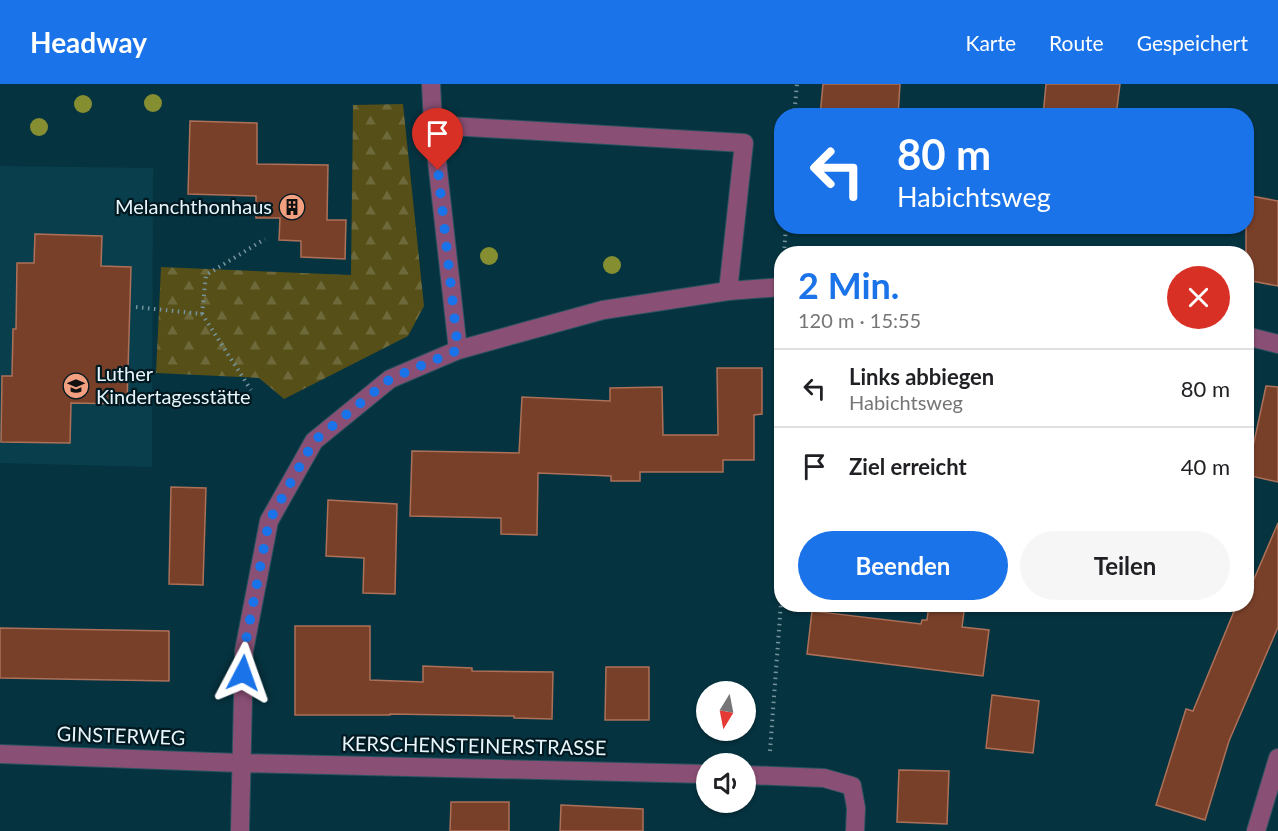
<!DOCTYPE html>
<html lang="de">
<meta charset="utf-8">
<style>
:root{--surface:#fff;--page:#f6f6f6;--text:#202124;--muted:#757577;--line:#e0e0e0;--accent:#1a73e8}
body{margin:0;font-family:Lato,sans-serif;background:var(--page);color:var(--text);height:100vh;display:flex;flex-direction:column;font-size:22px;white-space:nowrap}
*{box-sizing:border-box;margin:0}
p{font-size:20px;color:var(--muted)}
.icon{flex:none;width:33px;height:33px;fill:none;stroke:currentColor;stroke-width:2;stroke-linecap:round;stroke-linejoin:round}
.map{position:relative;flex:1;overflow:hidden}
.sheet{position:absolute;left:774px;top:162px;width:480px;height:366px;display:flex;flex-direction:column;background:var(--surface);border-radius:24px;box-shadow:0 2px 4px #0004}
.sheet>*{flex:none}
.top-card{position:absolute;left:774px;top:24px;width:480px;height:126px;border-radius:24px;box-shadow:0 2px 4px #0004;background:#1a73e8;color:#fff;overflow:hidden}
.needle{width:39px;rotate:190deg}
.buttons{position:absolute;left:696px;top:597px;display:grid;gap:12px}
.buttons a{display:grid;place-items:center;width:60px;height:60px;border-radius:50%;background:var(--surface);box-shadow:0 2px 4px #0004;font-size:30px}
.pin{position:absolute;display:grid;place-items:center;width:51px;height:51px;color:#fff;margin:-62px -26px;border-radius:50% 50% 50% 0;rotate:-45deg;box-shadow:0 0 6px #0007}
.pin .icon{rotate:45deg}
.me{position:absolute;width:66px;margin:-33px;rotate:4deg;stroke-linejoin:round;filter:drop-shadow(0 0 4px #0008)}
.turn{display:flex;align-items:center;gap:21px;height:126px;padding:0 24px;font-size:27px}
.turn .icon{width:78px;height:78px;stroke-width:2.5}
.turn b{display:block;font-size:42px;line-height:51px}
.round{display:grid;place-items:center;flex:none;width:63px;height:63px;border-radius:32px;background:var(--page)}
.head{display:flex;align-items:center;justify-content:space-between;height:102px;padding:0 24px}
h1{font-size:36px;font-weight:700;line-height:45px;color:var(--accent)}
.button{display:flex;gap:12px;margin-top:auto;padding:12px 24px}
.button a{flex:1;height:69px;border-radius:36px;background:var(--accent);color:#fff;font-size:24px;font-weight:700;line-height:69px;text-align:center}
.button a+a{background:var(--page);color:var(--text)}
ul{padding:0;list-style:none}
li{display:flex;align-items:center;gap:18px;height:78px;padding:0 24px;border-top:2px solid var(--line)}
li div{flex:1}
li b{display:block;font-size:22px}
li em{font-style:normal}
header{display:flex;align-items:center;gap:36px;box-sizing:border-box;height:84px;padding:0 30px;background:var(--accent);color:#fff}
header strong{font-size:28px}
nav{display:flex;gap:33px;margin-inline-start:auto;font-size:21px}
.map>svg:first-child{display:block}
</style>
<header>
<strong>Headway</strong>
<nav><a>Karte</a><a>Route</a><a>Gespeichert</a></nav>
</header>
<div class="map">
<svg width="1278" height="747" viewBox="0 0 1278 747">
<defs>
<pattern id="forest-firs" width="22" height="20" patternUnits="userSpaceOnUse" patternTransform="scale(1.5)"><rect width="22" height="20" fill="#564f17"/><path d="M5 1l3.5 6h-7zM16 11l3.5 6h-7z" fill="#6e693a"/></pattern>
</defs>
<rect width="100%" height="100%" fill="#053340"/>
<!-- built -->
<polygon fill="#093e4d" points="0,82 153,84 152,383 0,379"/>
<!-- forest -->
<polygon fill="url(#forest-firs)" points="403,20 424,222 408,252 284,315 259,294 156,289 161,183 351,191 353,21"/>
<!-- building -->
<g fill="#794029" stroke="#ad7058" stroke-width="1.5">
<polygon points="823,0 900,0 898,32 820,32"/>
<polygon points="1046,0 1120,0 1116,32 1043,32"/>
<polygon points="190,37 257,39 257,80 328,81 327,136 346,136 345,175 301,173 301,157 279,156 280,134 256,134 256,112 188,110"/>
<polygon points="1246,111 1278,117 1278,202 1246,196"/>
<polygon points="35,150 102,152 101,182 131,183 127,320 71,319 70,359 1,358 2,292 12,292 13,245 16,245 17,179 34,179"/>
<polygon points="717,284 762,284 762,330 754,331 754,376 723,376 723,388 640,388 640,397 611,397 611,392 538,389 537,451 501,450 501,434 410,432 412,367 519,369 522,313 610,317 610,304 662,303 663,351 718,351"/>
<polygon points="1266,302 1278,303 1278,398 1247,391"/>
<polygon points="171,403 206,404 203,501 169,500"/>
<polygon points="328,416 397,420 395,510 363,509 364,474 326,472"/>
<polygon points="1278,439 1278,543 1229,657 1205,736 1156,721 1186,625 1193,627 1237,520 1246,520 1246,492 1254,495"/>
<polygon points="929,520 965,520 962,543 989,546 983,592 807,570 812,527 921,540 922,536 927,536"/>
<polygon points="295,542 370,542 370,596 423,598 423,582 472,584 472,587 553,588 552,635 514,634 514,632 390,630 390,631 295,631"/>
<polygon points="0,544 169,547 169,597 0,594"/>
<polygon points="606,583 649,583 649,636 605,636"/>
<polygon points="992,611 1039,617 1033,669 986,664"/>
<polygon points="899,686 949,687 947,740 897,738"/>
<polygon points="451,718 509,718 509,747 450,747"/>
<polygon points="561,721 643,725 643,747 560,747"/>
</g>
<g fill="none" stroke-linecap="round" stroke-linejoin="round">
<!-- minor casing -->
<g stroke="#29525e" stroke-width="20">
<g id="minor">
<polyline points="431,0 433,41 458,266"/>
<polyline points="433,41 744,59 728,207"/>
<polyline points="1246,252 1278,260"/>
<polyline points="0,670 240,679 706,690"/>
<polyline points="746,691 824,694 852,702 856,724 855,747"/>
<polyline points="240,747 244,567 269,437 314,357 390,295 458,266 603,226 728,207 782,203"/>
<polyline points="1256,747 1278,674"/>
</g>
</g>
<!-- path -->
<g stroke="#76949d" stroke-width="4" stroke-dasharray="1.5 4.5" stroke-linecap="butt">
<polyline points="794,32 797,0"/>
<polyline points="784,170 786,142"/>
<polyline points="136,223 202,230 251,306"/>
<polyline points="202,230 206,191 265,155"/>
<polyline points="770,667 782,505"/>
</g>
<!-- minor -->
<use href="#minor" stroke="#894f74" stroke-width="18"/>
</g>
<!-- trees -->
<g fill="#858f31">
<circle cx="153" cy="19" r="9"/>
<circle cx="83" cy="20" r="9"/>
<circle cx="39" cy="43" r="9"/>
<circle cx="489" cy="172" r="9"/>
<circle cx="612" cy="181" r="9"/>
</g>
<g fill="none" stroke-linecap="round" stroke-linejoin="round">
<!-- route -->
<polyline stroke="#1a73e8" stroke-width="10" stroke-dasharray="0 18" points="243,589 244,567 269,437 314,357 390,295 458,266 438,86"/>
</g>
<!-- icons -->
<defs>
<g id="building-disc" transform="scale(1.35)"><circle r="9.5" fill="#f2a080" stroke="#011921"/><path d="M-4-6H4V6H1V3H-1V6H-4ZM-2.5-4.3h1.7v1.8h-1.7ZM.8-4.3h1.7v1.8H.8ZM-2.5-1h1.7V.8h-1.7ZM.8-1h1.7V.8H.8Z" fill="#111"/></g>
<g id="school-disc" transform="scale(1.35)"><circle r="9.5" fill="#f2a080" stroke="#011921"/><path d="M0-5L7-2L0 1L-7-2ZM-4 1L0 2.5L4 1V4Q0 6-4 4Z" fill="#111"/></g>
</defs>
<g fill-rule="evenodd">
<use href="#building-disc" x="292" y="123"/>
<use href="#school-disc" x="76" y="302"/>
</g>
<g text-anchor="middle" stroke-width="4.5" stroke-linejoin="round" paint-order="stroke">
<!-- poi labels -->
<g font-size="20" fill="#e8f6fc" stroke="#011921" text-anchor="end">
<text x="272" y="130">Melanchthonhaus</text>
<text x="96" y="297" text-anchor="start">Luther<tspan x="96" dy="23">Kindertagesstätte</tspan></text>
</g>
<!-- street labels -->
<g font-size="20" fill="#e8f6fc" stroke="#011921">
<text transform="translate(121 652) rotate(2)" y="7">GINSTERWEG</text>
<text transform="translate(474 662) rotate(1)" y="7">KERSCHENSTEINERSTRASSE</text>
</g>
</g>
</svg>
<div class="buttons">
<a><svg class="needle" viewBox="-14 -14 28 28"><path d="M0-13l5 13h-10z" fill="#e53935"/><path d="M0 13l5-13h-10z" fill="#757577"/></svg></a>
<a><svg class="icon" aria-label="sound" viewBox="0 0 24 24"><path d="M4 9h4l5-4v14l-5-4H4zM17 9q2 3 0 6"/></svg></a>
</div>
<div class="pin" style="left:438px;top:86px;background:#d93025"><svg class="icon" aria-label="arrive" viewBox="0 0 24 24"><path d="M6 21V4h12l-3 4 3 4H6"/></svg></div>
<svg class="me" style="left:243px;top:589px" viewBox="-20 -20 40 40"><path d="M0-17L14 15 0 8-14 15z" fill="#1a73e8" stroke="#fff" stroke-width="4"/></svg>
<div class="top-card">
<div class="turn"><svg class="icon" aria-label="left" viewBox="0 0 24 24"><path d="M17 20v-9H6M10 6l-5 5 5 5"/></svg><div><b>80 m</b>Habichtsweg</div></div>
</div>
<section class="sheet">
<div class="head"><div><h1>2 Min.</h1><p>120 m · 15:55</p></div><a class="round" style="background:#d93025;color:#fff"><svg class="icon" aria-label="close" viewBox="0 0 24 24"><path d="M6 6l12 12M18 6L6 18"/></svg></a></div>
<ul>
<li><svg class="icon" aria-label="left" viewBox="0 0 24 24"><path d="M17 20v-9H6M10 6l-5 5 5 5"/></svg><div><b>Links abbiegen</b><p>Habichtsweg</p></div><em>80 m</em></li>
<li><svg class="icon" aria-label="arrive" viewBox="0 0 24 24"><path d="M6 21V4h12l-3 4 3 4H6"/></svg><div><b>Ziel erreicht</b></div><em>40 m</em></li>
</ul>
<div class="button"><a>Beenden</a><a>Teilen</a></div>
</section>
</div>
